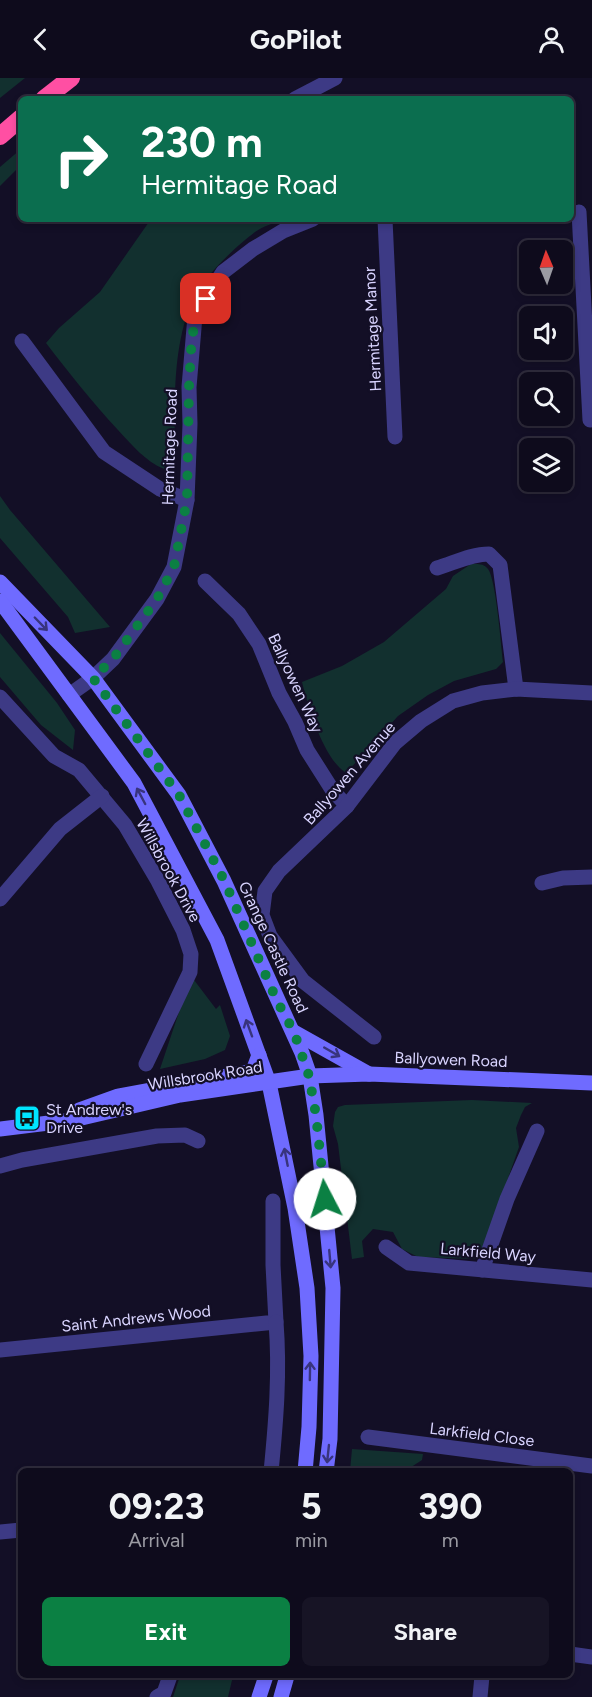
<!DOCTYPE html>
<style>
:root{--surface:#0e0b1c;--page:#171425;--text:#f1f3f6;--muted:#9b9ba3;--line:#2e2b3b;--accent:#0b8043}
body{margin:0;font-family:Figtree,sans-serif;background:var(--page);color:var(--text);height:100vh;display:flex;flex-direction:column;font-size:22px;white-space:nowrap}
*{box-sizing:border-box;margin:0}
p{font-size:20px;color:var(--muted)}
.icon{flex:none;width:33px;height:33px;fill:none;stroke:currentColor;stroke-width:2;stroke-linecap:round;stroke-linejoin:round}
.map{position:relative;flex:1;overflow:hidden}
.panel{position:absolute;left:18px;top:1390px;width:555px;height:210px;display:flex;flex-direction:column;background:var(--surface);border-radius:9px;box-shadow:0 3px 9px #0003,0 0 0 2px var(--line)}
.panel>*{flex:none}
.hud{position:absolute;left:18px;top:18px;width:556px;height:126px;border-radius:9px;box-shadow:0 3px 9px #0003,0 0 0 2px var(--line);background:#0b6e4f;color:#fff;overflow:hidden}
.needle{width:39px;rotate:358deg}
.fabs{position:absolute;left:519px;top:162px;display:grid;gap:12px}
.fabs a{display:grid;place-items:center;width:54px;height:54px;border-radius:9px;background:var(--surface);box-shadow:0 3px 9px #0003,0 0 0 2px var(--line);font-size:30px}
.pin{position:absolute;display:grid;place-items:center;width:51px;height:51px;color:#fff;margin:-26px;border-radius:12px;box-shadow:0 3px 9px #0006}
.me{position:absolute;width:66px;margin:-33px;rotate:355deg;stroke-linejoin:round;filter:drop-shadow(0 0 4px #0008)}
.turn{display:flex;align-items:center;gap:21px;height:126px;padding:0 24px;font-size:27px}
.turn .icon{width:78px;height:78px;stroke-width:2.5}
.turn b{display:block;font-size:42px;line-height:51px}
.eta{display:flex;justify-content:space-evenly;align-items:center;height:102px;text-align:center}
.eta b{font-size:36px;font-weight:700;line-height:42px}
.button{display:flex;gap:12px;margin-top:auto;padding:12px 24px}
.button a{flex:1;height:69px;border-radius:9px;background:var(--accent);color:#fff;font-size:24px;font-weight:700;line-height:69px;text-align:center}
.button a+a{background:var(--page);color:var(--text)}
header{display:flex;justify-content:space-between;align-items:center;height:78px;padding:0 24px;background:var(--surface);font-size:27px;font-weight:700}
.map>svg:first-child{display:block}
</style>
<header><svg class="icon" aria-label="back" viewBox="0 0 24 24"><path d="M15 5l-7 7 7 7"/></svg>GoPilot<svg class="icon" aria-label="person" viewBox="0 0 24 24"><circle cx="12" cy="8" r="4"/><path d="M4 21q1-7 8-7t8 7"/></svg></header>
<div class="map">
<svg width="592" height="1619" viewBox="0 0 592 1619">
<rect width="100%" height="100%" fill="#130f26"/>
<!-- green -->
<g fill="#12302f">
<polygon points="0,0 25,0 0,20"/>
<polygon points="21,71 21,87 0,108 0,89"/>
<path d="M151 141H285C275 145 263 148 255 154 234 170 200 202 191 226 171 275 175 334 175 387L164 391C145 383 132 367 118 352 92 324 69 295 46 265L59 250 100 214Z"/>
<polygon points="0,418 10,432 110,549 75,555 68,539 0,460"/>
<path d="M471 486C478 486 483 485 488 491 496 501 501 568 503 584L496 591 454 603 428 617 398 638 346 695C324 681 308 629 302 604L342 588 384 564 446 511 453 498Z"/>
<polygon points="0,555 57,625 75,652 73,672 41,647 0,599"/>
<polygon points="191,898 216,931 220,927 230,958 225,972 205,981 160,991"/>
<polygon points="472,1022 532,1025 525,1029 521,1037 516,1050 519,1069 494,1140 482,1171 475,1181 418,1179 402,1171 393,1154 373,1151 362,1163 364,1179 352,1181 338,1066 333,1048 335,1034 338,1029 345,1027"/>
<polygon points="352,1371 423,1376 422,1382 405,1393 350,1393"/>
<polygon points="180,1598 233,1598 228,1619 173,1619"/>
</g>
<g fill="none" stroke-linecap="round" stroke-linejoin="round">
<!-- street -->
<g stroke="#3d3a85" stroke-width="15">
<polyline points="295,21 335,0"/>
<polyline points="579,134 590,342"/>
<polyline points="385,141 395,359"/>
<polyline points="22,263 104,374 160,411 187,422"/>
<path d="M437 490C454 485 471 476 489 476L500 487 516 611"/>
<polyline points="205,503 239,536 259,566 279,615 295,644 307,672 333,713 347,728"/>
<polyline points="69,617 93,600 113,581 157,521 174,489 187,422 190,346 189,309 195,238 223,194 253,171 283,153 313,141"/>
<polyline points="0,619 54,678 79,692 125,747 158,803 183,852 191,876 190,894 146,986"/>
<polyline points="542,805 563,800 592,799"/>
<polyline points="0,821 60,751 102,718"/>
<polyline points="374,959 303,903 270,858 262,837 265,813 279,793 347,728 395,665 421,643 453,623 482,615 516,611 592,615"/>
<polyline points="0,1088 22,1082 157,1058 185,1057 198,1063"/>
<polyline points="386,1169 409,1185 592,1202"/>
<polyline points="482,1192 507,1121 537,1053"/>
<polyline points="0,1272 276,1244 273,1187 273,1123"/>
<polyline points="368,1359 592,1388"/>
<path d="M271 1394C276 1343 280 1295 276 1244"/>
<polyline points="0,1454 21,1452"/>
<polyline points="570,1576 592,1579"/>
<polyline points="157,1619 164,1615 170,1598"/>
<polyline points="480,1619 482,1598"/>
</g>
<!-- secondary -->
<g stroke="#6f6bff" stroke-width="15">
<polyline points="0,504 93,600 179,717 224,803 302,975 310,998 316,1037 333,1210 330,1361 326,1394"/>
<polyline points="0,523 134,705 217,862 269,1005 295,1130 307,1210 311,1278 309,1349 305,1394"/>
<polyline points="294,954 369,996"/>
<polyline points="79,1032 118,1018 253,993 259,977"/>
<polyline points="0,1051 73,1042 180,1017 310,998 369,996 592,1005"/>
<polyline points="259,1619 266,1598"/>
<polyline points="281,1619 287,1598"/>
</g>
<!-- highway -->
<g stroke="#ff4fa3" stroke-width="18">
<polyline points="44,21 71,0"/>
<polyline points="0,58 21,40"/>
</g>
</g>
<!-- one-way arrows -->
<defs><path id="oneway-shaft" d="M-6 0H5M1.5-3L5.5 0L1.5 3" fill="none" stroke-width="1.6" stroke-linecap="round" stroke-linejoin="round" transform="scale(1.5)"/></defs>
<g stroke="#38347d">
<use href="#oneway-shaft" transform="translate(41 546) rotate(46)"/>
<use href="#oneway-shaft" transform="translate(141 718) rotate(-118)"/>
<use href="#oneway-shaft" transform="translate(249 950) rotate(-110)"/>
<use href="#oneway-shaft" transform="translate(332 974) rotate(30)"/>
<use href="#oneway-shaft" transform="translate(286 1079) rotate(-101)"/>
<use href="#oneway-shaft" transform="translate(330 1181) rotate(85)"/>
<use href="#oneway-shaft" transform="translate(310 1293) rotate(-89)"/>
<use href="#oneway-shaft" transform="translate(328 1376) rotate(96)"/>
</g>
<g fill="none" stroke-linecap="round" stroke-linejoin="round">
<!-- route -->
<polyline stroke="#0b8043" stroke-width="10" stroke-dasharray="0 18" points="206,221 195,238 191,272 189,309 187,422 174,489 157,521 113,581 93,600 179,717 224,802 277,923 294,954 309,998 316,1037 325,1121"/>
</g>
<!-- icons -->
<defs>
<g id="bus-square" transform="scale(1.35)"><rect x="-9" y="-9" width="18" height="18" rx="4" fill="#00e5ff" stroke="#130f26"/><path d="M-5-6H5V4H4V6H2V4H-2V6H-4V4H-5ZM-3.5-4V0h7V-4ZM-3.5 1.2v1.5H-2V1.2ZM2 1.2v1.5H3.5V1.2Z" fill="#111"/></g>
</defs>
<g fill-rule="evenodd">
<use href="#bus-square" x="27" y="1040"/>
</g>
<g text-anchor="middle" stroke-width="4.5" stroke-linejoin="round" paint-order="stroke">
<!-- street labels -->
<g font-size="16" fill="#d9d4ff" stroke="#130f26">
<text transform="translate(372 251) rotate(-93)" y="6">Hermitage Manor</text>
<text transform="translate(169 369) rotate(-88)" y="6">Hermitage Road</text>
<text transform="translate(296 605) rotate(65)" y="6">Ballyowen Way</text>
<text transform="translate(349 695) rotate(-49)" y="6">Ballyowen Avenue</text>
<text transform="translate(169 792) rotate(61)" y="6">Willsbrook Drive</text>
<text transform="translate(274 869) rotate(65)" y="6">Grange Castle Road</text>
<text transform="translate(451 981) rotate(2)" y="6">Ballyowen Road</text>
<text transform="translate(205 997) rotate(-9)" y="6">Willsbrook Road</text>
<text transform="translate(488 1174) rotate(5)" y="6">Larkfield Way</text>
<text transform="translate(136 1240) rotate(-6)" y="6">Saint Andrews Wood</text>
<text transform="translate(482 1356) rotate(7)" y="6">Larkfield Close</text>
</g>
<!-- poi labels -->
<g font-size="16" fill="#d9d4ff" stroke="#130f26" text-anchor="start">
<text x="46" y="1037">St Andrew's<tspan x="46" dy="18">Drive</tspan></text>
</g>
</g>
</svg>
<div class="fabs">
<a><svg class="needle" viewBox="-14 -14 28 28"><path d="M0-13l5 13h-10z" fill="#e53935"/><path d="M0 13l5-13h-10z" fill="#9b9ba3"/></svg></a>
<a><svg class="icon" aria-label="sound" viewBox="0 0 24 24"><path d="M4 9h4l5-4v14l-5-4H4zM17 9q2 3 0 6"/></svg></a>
<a><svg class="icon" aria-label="search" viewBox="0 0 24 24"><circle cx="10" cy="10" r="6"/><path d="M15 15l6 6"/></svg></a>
<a><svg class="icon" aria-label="layers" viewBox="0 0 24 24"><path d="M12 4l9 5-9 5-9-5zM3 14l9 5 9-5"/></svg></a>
</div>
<div class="pin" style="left:206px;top:221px;background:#d93025"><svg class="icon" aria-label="arrive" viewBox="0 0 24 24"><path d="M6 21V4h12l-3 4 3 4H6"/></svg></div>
<svg class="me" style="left:325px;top:1121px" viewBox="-20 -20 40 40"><circle r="19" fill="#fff"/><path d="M0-13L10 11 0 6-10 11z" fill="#0b8043"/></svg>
<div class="hud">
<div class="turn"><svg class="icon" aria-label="right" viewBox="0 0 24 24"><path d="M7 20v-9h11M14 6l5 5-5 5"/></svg><div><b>230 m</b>Hermitage Road</div></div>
</div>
<section class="panel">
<div class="eta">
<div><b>09:23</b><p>Arrival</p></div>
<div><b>5</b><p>min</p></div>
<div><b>390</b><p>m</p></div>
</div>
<div class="button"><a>Exit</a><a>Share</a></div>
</section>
</div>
